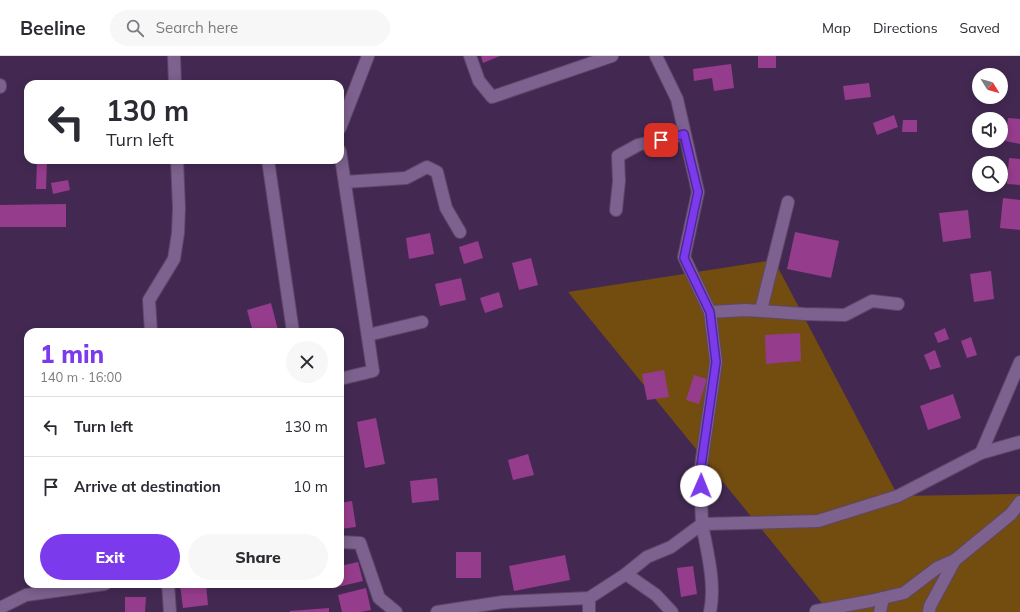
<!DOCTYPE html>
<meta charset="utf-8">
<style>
:root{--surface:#fff;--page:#f7f7f7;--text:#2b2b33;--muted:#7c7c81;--line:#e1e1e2;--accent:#7c3aed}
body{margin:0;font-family:Mulish,sans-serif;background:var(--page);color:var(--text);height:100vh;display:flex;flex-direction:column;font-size:15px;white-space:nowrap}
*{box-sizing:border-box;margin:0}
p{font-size:13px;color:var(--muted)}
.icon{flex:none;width:22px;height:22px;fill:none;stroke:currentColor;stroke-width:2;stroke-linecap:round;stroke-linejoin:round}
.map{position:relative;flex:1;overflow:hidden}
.side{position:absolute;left:24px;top:272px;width:320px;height:260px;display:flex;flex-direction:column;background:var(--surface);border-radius:12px;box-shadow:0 2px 10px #0003}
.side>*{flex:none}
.top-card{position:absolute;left:24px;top:24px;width:320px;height:84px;border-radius:12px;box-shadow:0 2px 10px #0003;background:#fff;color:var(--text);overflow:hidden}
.needle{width:26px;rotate:127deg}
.tools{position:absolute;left:972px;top:12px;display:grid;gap:8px}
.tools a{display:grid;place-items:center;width:36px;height:36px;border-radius:50%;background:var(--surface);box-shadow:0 2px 10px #0003;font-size:20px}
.pin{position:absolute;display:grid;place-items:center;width:34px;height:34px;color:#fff;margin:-17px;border-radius:8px;box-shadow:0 2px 6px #0006}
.me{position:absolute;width:44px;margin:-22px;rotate:1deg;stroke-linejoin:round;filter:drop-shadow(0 0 3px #0008)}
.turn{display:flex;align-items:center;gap:14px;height:84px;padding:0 16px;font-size:18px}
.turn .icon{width:52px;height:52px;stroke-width:2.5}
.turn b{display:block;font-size:28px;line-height:34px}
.round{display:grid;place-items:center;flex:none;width:42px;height:42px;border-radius:21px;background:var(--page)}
.overview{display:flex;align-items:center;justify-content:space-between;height:68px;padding:0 16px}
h1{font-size:24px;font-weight:800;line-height:30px;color:var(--accent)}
.cta{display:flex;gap:8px;margin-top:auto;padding:8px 16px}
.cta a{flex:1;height:46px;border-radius:24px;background:var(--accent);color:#fff;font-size:16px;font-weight:800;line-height:46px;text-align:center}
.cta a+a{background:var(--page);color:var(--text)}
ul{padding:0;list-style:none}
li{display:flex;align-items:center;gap:12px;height:60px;padding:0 16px;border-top:1px solid var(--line)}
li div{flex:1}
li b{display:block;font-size:15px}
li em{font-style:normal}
header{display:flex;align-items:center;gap:24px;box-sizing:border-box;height:56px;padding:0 20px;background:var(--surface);border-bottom:1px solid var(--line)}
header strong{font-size:19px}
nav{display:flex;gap:22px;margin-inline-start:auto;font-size:14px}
.search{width:280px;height:36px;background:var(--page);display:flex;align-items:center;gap:10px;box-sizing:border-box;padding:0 14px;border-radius:22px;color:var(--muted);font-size:15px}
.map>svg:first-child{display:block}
</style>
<header>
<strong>Beeline</strong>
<div class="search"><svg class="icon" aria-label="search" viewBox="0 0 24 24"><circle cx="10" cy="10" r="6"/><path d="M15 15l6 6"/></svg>Search here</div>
<nav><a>Map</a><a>Directions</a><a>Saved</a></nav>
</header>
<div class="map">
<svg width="1020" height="556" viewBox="0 0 1020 556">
<rect width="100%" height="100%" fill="#432952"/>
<!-- green -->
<polygon fill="#734c0f" points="774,204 898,440 1020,438 1020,556 829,556 568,236"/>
<!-- building -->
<g fill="#963c8c">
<polygon points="481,0 500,0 483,7"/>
<rect x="758" y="0" width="18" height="12"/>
<polygon points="731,8 734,32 714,35 712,22 694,25 693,13"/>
<polygon points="869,27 871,41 845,44 843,30"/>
<polygon points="894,59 898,71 877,79 873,67"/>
<polygon points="1008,62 1020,63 1020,88 1005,85"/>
<polygon points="903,64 917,64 917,76 902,76"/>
<polygon points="1009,102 1020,103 1020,129 1007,128"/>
<polygon points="37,104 47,104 46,133 36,133"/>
<polygon points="68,124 70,134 53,138 51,127"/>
<polygon points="1003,142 1020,144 1020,174 1000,172"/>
<polygon points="66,148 66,171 0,171 0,149"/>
<polygon points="968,154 971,182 943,186 939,157"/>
<polygon points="795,176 839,185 831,222 787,213"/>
<polygon points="430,177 434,198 409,203 406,182"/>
<polygon points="478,185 483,202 464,208 459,191"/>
<polygon points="531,202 538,229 519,234 512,207"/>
<polygon points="991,215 994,243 974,246 970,218"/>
<polygon points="461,222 466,244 440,250 435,228"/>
<polygon points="499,236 503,251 485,257 480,242"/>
<polygon points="271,247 278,274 272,276 253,276 247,254"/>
<polygon points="945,272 949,283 938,287 934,277"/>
<polygon points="800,277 801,305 766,308 765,279"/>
<polygon points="971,281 977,299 967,302 961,285"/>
<polygon points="935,294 941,311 930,314 924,299"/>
<polygon points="664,314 669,341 647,344 642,318"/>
<polygon points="694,319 707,323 699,348 686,344"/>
<polygon points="953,338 961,362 928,374 920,350"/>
<polygon points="376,362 385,408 365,412 357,366"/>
<polygon points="528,398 534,419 513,424 508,404"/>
<polygon points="437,422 439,444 412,447 410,425"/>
<polygon points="352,445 356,471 340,473 340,447"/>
<rect x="456" y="496" width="25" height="26"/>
<polygon points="565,499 570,524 514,535 509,510"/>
<polygon points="358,506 363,525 333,532 332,528 340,528 340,510"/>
<polygon points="693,510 697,538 681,541 677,512"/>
<polygon points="187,528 206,528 208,549 183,552 180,529"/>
<polygon points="366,532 371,554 360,556 342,556 338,539"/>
<polygon points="125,541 146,541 145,556 125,556"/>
<polygon points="329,552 329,556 290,556 290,555"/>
</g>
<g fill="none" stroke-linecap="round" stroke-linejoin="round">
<!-- minor casing -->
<g stroke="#5d4769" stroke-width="14">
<g id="minor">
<polyline points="174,0 175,28"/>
<polyline points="470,0 479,25 492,41 612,0"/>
<polyline points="656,0 677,43 698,136 684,201 710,256 716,306 700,417 702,468 818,465 898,440 981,397 1020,386"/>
<polyline points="0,29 0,31"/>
<polyline points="340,72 368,0"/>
<polyline points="340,95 373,315 340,323"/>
<polyline points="268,104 293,276"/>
<polyline points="345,126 406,122 427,111 437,116 446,152 460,176"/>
<polyline points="616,154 619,125 618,100 638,89 684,78"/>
<polyline points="761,254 788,146"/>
<polyline points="710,256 746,254 804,258 845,259 872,245 898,248"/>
<polyline points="151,276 149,244 174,203 178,177 179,152 177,104"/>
<polyline points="368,279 422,266"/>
<polyline points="981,397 1020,306"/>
<polyline points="340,486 360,487 379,542 396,556"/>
<path d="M626 518 647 501 671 491 702 468C707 495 716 528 710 556"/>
<polyline points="168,528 170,556"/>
<polyline points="0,552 26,539 105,528"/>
<polyline points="816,555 870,545 904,537 937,512 955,504"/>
<polyline points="437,556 503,546 589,542 626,518 656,539 672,556"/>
<polyline points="589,556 589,542"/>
<polyline points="880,556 883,542"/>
<polyline points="929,556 930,550 955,504 1011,458 1020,446"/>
</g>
</g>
<!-- minor -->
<use href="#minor" stroke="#7d618e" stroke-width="12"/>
</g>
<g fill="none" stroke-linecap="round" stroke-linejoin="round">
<!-- route casing -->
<g stroke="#51269a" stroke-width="10">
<polyline id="route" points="661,84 684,78 698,136 684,202 710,256 716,306 700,417 701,430"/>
</g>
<!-- route -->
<use href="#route" stroke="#7c3aed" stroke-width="7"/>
</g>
</svg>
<div class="tools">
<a><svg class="needle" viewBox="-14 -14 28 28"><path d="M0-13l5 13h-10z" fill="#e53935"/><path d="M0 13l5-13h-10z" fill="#7c7c81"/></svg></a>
<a><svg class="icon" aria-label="sound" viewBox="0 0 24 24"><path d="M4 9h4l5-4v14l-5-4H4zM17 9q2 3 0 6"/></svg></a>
<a><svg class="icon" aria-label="search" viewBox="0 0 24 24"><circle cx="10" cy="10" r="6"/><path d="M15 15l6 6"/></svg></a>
</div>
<div class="pin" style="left:661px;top:84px;background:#d93025"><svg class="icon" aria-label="arrive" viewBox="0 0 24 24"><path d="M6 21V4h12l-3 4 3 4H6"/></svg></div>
<svg class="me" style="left:701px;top:430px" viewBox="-20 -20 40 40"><circle r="19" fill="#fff"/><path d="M0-13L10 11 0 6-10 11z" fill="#7c3aed"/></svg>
<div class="top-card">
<div class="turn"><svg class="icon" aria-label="left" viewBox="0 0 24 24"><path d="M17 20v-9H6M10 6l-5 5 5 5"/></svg><div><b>130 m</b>Turn left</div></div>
</div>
<section class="side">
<div class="overview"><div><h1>1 min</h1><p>140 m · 16:00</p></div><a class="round"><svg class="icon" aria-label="close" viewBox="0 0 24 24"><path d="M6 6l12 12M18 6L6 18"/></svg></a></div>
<ul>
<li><svg class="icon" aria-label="left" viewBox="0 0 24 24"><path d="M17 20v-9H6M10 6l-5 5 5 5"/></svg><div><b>Turn left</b></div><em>130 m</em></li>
<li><svg class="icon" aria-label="arrive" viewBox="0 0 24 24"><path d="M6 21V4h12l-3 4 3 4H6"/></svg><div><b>Arrive at destination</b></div><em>10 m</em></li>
</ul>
<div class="cta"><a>Exit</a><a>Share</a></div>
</section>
</div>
